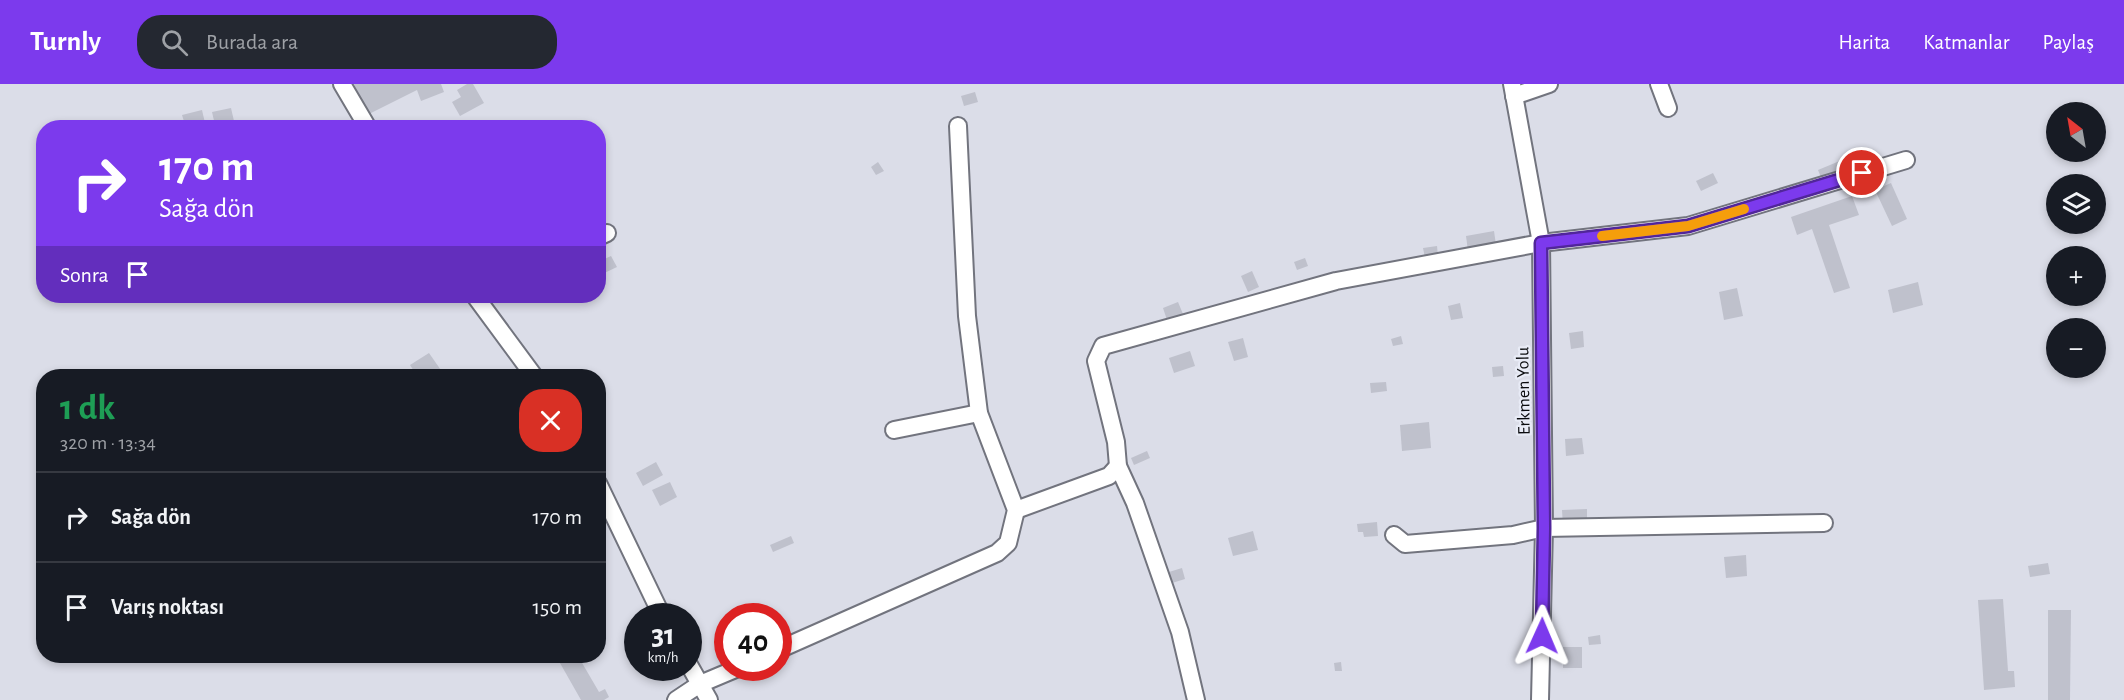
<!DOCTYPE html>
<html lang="tr">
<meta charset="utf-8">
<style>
:root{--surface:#171b24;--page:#242831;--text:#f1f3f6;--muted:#9ea1a6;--line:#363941;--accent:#7c3aed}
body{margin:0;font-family:"Alegreya Sans",sans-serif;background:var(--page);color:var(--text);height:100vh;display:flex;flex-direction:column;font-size:22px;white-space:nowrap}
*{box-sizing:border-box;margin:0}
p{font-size:20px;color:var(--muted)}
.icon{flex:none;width:33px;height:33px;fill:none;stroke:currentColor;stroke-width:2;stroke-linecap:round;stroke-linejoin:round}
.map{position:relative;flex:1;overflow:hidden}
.side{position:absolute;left:36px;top:285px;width:570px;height:294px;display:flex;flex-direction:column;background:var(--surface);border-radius:24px;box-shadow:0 3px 9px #0003}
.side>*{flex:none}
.hud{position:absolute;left:36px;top:36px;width:570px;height:183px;border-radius:24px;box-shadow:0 3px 9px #0003;background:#7c3aed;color:#fff;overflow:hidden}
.needle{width:39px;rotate:329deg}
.buttons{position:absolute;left:2046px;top:18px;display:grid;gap:12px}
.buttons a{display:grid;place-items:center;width:60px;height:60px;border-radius:50%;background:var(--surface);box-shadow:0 3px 9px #0003;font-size:30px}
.speed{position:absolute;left:624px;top:519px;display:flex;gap:12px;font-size:30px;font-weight:700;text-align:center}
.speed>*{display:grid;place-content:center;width:78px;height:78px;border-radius:50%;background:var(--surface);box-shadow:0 3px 9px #0003;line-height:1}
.speed small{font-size:15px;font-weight:400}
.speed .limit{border:9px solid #d22;background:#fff;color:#111}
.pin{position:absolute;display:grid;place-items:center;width:51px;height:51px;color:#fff;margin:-26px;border:3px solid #fff;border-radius:50%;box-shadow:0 2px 6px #0007}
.me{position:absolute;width:66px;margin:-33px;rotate:1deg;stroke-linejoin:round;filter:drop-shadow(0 0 4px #0008)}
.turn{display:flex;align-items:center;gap:21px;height:126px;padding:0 24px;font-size:27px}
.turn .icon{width:78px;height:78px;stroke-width:2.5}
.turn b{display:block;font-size:42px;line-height:51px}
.then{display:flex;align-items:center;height:57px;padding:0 24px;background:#0003;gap:12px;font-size:22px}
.round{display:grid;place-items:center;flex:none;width:63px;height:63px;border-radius:24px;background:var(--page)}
.summary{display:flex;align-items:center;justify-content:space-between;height:102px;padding:0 24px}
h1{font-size:36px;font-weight:600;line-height:45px;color:#1e9e55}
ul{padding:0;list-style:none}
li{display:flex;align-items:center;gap:18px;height:90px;padding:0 24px;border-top:2px solid var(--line)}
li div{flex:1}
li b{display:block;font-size:22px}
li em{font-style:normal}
header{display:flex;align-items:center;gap:36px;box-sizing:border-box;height:84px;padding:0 30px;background:var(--accent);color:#fff}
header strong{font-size:28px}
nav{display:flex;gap:33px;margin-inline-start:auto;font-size:21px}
.search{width:420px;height:54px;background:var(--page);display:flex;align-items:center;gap:15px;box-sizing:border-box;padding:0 21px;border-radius:24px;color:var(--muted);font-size:22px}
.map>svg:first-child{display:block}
</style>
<header>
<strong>Turnly</strong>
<div class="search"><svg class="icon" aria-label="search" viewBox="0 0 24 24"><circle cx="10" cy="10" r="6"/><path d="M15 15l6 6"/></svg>Burada ara</div>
<nav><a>Harita</a><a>Katmanlar</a><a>Paylaş</a></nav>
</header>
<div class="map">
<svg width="2124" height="616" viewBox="0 0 2124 616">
<rect width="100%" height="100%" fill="#dbdde8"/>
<!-- building -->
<g fill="#bfc1cc">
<polygon points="354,0 441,0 444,8 421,17 417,6 367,31"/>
<polygon points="467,0 473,0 484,19 460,32 452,18 461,13 457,6"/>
<polygon points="975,8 978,18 964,22 961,12"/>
<polygon points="231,24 234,37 215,41 212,28"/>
<polygon points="202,26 205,39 186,44 182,31"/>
<polygon points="1854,71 1860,86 1824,101 1818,86"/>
<polygon points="878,78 884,87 876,91 871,83"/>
<polygon points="1713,89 1718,99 1701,107 1696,97"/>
<polygon points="1891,99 1907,135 1892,142 1875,106"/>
<polygon points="1852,112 1859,131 1829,141 1850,204 1834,209 1812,145 1797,151 1791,133"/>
<polygon points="1494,147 1496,161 1468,167 1466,152"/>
<polygon points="1437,162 1438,172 1425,174 1423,164"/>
<polygon points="611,172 617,183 598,192 598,178"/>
<polygon points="1305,174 1308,182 1297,186 1294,178"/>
<polygon points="1252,187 1259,203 1248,208 1241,192"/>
<polygon points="1918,198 1923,221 1893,229 1888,206"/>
<polygon points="1737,204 1743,232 1724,236 1719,208"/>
<polygon points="1178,218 1183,230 1167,236 1163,224"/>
<polygon points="1460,219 1463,234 1451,236 1448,222"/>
<polygon points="1583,247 1584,263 1571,265 1569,249"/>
<polygon points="1401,252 1403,260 1393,262 1391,255"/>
<polygon points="1243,254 1248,273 1234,277 1228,258"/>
<polygon points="1190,267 1195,282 1174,289 1169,274"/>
<polygon points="429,269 445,292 417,292 410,281"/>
<polygon points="1503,282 1504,292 1493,293 1492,283"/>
<polygon points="1386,298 1387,307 1371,309 1370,299"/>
<polygon points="1429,338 1431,364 1402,367 1400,341"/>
<polygon points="1582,354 1584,370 1566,372 1565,355"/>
<polygon points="1147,367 1150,374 1134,381 1131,374"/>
<polygon points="656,378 663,391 643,402 636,389"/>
<polygon points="670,398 677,413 660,422 652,406"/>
<polygon points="1587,425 1587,442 1563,443 1562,426"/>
<polygon points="1377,438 1378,452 1364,453 1363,448 1358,448 1357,440"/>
<polygon points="1253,447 1258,466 1233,472 1228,454"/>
<polygon points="791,452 794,459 773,468 770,461"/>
<polygon points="1746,471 1747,492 1726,494 1724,473"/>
<polygon points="2048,479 2050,490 2030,493 2028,482"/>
<polygon points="1182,484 1185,495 1172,499 1169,488"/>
<polygon points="2003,515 2008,587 2014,587 2015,603 1984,606 1978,516"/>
<polygon points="2048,526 2071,526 2070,616 2048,616"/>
<polygon points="1600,551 1601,560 1589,561 1588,553"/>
<rect x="1563" y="563" width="19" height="21"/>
<polygon points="556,572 578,572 599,608 605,605 609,613 604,616 581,616"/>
<polygon points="1341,578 1342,587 1335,587 1334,579"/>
</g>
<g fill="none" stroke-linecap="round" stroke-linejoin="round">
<!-- minor casing -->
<g stroke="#72747e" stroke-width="20">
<g id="minor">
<polyline points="342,0 368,44"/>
<polyline points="1512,0 1541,159 1544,444 1540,616"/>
<polyline points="1659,0 1668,24"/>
<polyline points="1514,12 1549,0"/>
<polyline points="598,153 607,149"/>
<polyline points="475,212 534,292"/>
<polyline points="894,346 979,329"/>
<polyline points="598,399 662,532"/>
<polyline points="1016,426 1109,392 1118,382"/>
<polyline points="1394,451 1405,460 1513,451 1544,444 1824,439"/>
<polyline points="778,566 997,469 1008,459 1016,426 979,329 967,232 958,42"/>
<polyline points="688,579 709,616"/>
<polyline points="676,616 700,600 738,584"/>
<polyline points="1196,616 1180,548 1135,419 1118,382 1116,358 1096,277 1103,262 1336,197 1541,159 1688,142 1906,76"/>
</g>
</g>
<!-- minor -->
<use href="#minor" stroke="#fff" stroke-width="16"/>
</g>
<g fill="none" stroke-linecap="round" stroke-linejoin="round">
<!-- route casing -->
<g stroke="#51269a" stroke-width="15">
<polyline id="route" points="1542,552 1544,444 1541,159 1688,142 1862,89"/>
</g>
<!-- route -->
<use href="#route" stroke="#7c3aed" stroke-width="10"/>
<!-- slow -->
<polyline stroke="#f59e0b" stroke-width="10" points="1602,152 1688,142 1744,125"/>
</g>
<g text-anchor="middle" stroke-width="4.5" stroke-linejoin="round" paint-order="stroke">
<!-- street labels -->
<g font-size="18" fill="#0a0b0e" stroke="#e8ebf6">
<text transform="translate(1523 307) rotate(-91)" y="6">Erkmen Yolu</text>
</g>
</g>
</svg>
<div class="buttons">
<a><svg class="needle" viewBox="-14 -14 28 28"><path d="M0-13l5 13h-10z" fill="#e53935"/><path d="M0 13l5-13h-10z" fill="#9ea1a6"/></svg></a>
<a><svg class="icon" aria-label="layers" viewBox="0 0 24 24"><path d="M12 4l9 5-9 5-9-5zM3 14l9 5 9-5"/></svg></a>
<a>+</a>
<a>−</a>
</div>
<div class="speed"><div>31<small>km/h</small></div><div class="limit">40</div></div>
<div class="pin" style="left:1862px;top:89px;background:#d93025"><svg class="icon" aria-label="arrive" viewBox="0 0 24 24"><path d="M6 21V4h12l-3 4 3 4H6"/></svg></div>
<svg class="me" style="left:1542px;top:552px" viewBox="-20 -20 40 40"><path d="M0-17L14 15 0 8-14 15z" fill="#7c3aed" stroke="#fff" stroke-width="4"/></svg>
<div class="hud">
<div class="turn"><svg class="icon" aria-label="right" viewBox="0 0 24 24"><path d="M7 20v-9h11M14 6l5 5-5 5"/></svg><div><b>170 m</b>Sağa dön</div></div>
<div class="then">Sonra<svg class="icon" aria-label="arrive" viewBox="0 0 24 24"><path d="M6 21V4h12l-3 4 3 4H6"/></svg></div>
</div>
<section class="side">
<div class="summary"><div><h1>1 dk</h1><p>320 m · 13:34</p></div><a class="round" style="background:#d93025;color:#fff"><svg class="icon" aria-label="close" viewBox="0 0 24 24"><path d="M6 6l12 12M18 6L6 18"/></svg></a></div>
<ul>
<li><svg class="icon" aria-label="right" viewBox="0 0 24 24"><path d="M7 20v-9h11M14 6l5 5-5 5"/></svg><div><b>Sağa dön</b></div><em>170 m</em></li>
<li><svg class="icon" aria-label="arrive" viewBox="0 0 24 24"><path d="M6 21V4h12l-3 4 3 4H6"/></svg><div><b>Varış noktası</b></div><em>150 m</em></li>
</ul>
</section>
</div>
